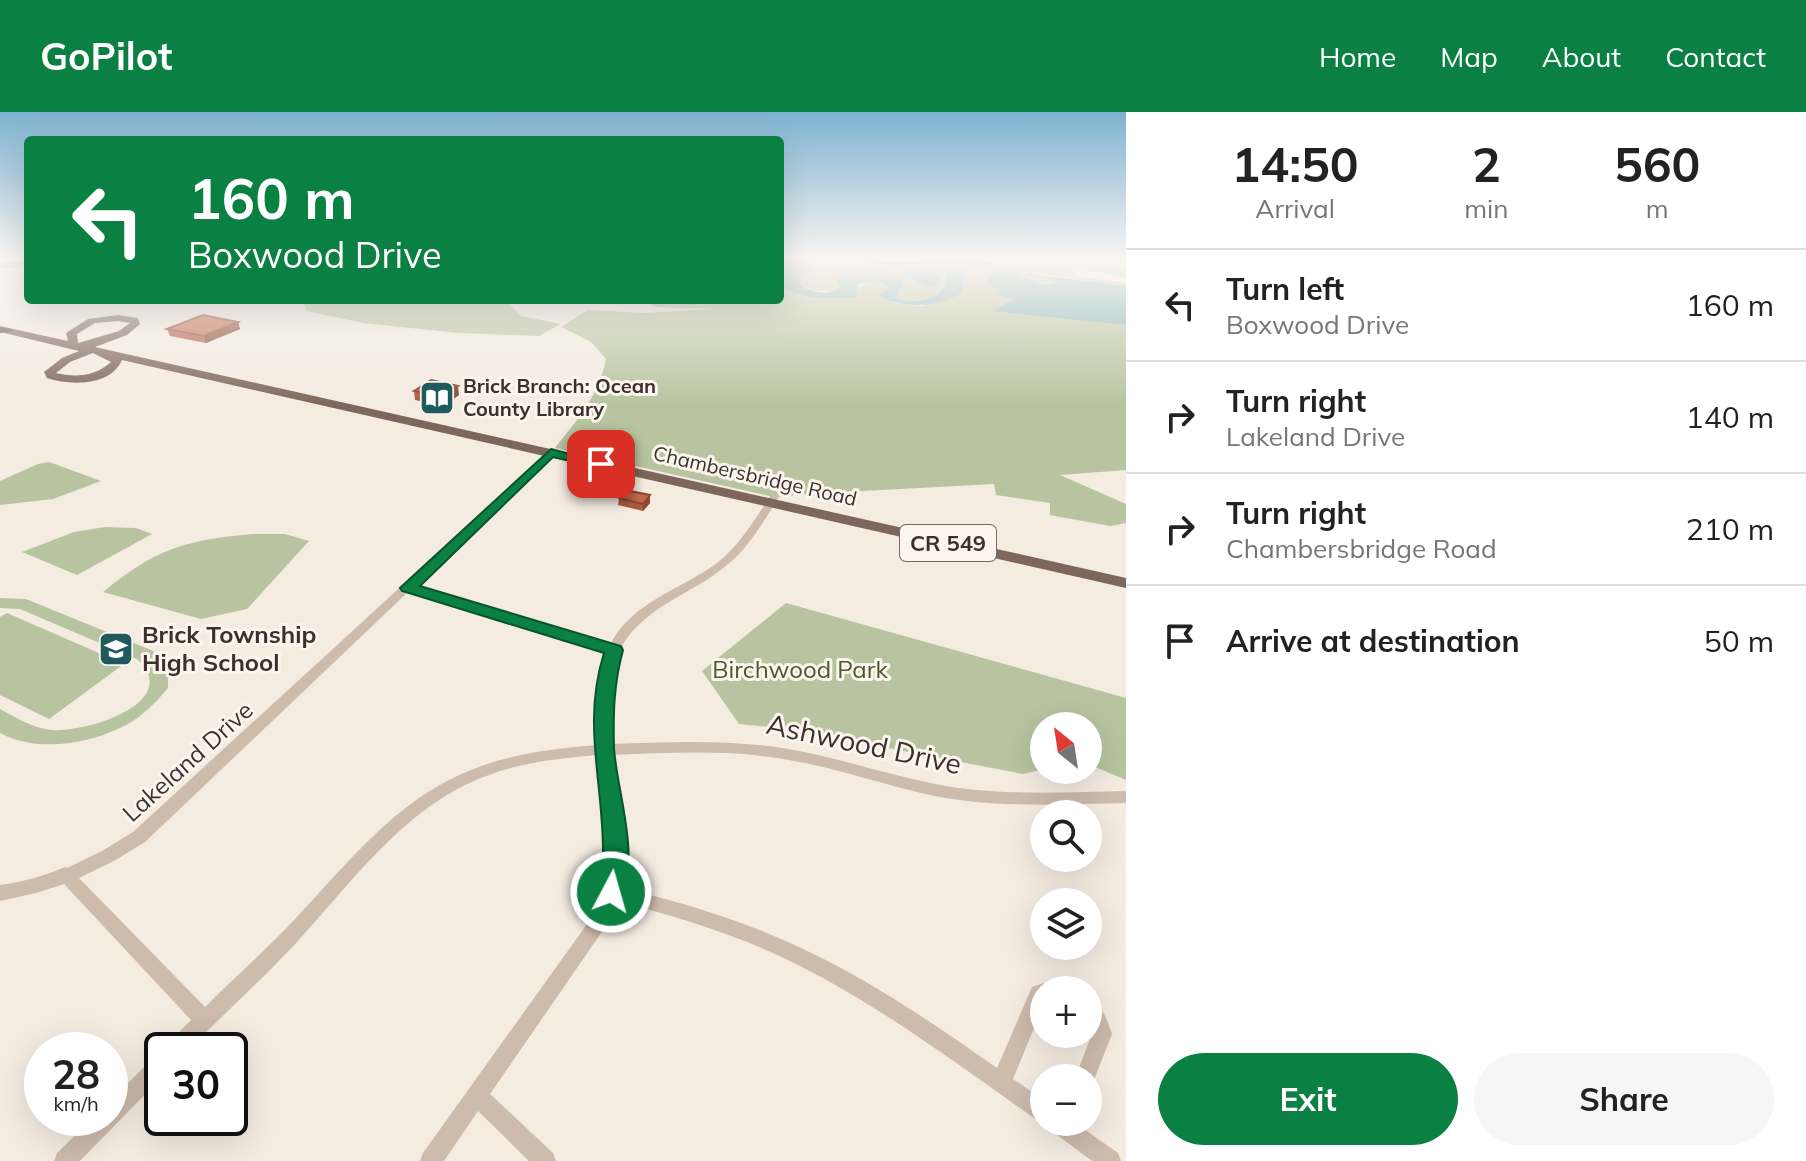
<!DOCTYPE html>
<meta charset="utf-8">
<style>
:root{--surface:#fff;--page:#f6f6f6;--text:#222;--muted:#767676;--line:#e0e0e0;--accent:#0b8043}
body{margin:0;font-family:Mulish,sans-serif;background:var(--page);color:var(--text);height:100vh;display:flex;flex-direction:column;font-size:30px;white-space:nowrap}
*{box-sizing:border-box;margin:0}
p{font-size:26px;color:var(--muted)}
.icon{flex:none;width:44px;height:44px;fill:none;stroke:currentColor;stroke-width:2;stroke-linecap:round;stroke-linejoin:round}
.map{position:relative;flex:1;overflow:hidden}
.drawer{display:flex;flex-direction:column;background:var(--surface);width:680px}
.drawer>*{flex:none}
.top-card{position:absolute;left:24px;top:24px;width:760px;height:168px;border-radius:8px;box-shadow:0 8px 32px #0002;background:#0b8043;color:#fff;overflow:hidden}
.needle{width:52px;rotate:330deg}
.tools{position:absolute;left:1030px;top:600px;display:grid;gap:16px}
.tools a{display:grid;place-items:center;width:72px;height:72px;border-radius:50%;background:var(--surface);box-shadow:0 8px 32px #0002;font-size:40px}
.speed{position:absolute;left:24px;top:920px;display:flex;gap:16px;font-size:40px;font-weight:700;text-align:center}
.speed>*{display:grid;place-content:center;width:104px;height:104px;border-radius:50%;background:var(--surface);box-shadow:0 8px 32px #0002;line-height:1}
.speed small{font-size:20px;font-weight:400}
.speed .limit{border:4px solid #111;border-radius:12px;background:#fff;color:#111}
.pin{position:absolute;display:grid;place-items:center;width:68px;height:68px;color:#fff;margin:-34px;border-radius:16px;box-shadow:0 4px 12px #0006}
.me{position:absolute;width:88px;margin:-44px;rotate:6deg;stroke-linejoin:round;filter:drop-shadow(0 0 6px #0008)}
.turn{display:flex;align-items:center;gap:28px;height:168px;padding:0 32px;font-size:36px}
.turn .icon{width:104px;height:104px;stroke-width:2.5}
.turn b{display:block;font-size:56px;line-height:68px}
.eta{display:flex;justify-content:space-evenly;align-items:center;height:136px;text-align:center}
.eta b{font-size:48px;font-weight:700;line-height:56px}
.button{display:flex;gap:16px;margin-top:auto;padding:16px 32px}
.button a{flex:1;height:92px;border-radius:48px;background:var(--accent);color:#fff;font-size:32px;font-weight:700;line-height:92px;text-align:center}
.button a+a{background:var(--page);color:var(--text)}
ul{padding:0;list-style:none}
li{display:flex;align-items:center;gap:24px;height:112px;padding:0 32px;border-top:2px solid var(--line)}
li div{flex:1}
li b{display:block;font-size:30px}
li em{font-style:normal}
header{display:flex;align-items:center;gap:48px;box-sizing:border-box;height:112px;padding:0 40px;background:var(--accent);color:#fff}
header strong{font-size:38px}
nav{display:flex;gap:44px;margin-inline-start:auto;font-size:28px}
main{display:flex;flex:1;min-height:0}
.map>svg:first-child{display:block}
</style>
<header>
<strong>GoPilot</strong>
<nav><a>Home</a><a>Map</a><a>About</a><a>Contact</a></nav>
</header>
<main>
<div class="map">
<svg width="1126" height="1049" viewBox="0 0 1126 1049">
<rect width="100%" height="100%" fill="#f4ebe1"/>
<!-- green -->
<g fill="#b8c4a0">
<path d="M780 146H850L906 157 902 162 925 174 946 159C949 186 917 196 896 185L904 171 852 163 839 166 837 171 842 175 839 179H813L801 172V164L815 159 807 153 809 156 780 159Z"/>
<path d="M867 146H1126V166L1104 160 1074 159 1080 165 1126 171V174L1036 161 1027 164 1048 165 1059 170C1031 178 1013 155 987 150H900Z"/>
<path d="M983 154 991 155 990 163 1015 187 996 198 1126 213V358L1060 363 1126 392V411L1110 414 1050 403V391L996 383 994 372 825 381 821 385 806 382 774 385 555 336C577 308 599 284 606 247L591 230 561 215 588 198 644 201 714 197 655 195 640 188H780V167L786 177 854 186C860 169 875 159 889 175L893 191 923 194 962 172 967 159Z"/>
<polygon points="301,188 519,188 508,191 521,204 561,212 539,224 459,221 363,211 307,199"/>
<polygon points="49,350 101,369 53,387 0,393 0,369 38,352"/>
<polygon points="105,415 136,416 152,422 77,463 22,440 74,420"/>
<path d="M252 422H285L309 429 247 497 201 507 103 480C155 437 185 428 252 422Z"/>
<path d="M0 486 26 487 151 538C167 547 169 557 168 576 156 590 143 604 126 613 91 632 36 641 0 621V597C17 606 32 616 52 618 84 621 185 591 137 547L20 497 0 496Z"/>
<polygon points="786,491 1126,586 1126,668 1088,652 1088,614 1044,614 1044,657 1023,662 789,617 739,612 702,559"/>
<polygon points="7,501 124,552 49,607 0,583 0,505"/>
</g>
<!-- water -->
<path fill="#7fb0b2" d="M850 146C867 146 883 150 900 150 933 151 969 143 1001 153 1021 158 1033 179 1057 170L1048 165 1027 164 1025 161 1126 174V213L993 199 1015 187 996 183 997 177 986 171 992 160 991 155 983 154 967 159 962 172V181C936 195 909 197 881 186L880 182 889 175 878 168 859 172 855 186 809 185 786 177 780 167V159L809 156 806 152 819 157 801 164V172C811 182 831 184 842 175L837 171 839 166C860 161 886 158 904 171L896 185C915 195 951 186 945 161L937 174H925L902 162 905 157Z"/>
<g fill="none" stroke-linecap="round" stroke-linejoin="round">
<!-- river -->
<g fill="#7fb0b2" fill-rule="evenodd">
<polygon points="798,148 818,154 819,156 801,163 798,158 806,156 797,153 780,155 780,149"/>
<polygon points="28,149 28,155 0,156 0,150"/>
</g>
<!-- street -->
<g fill="#cdbbac" fill-rule="evenodd">
<path d="M551 337 555 340 554 342 414 474 610 533C630 491 682 477 717 451 740 433 755 407 771 383H777L779 385C764 409 749 435 727 453 709 468 689 478 669 490 608 527 605 565 610 632 669 630 730 627 788 637 848 647 906 670 967 677 1019 683 1073 680 1126 679V691C1073 692 1020 695 967 689 906 682 849 658 789 648 731 637 670 641 612 643L623 739 619 775C681 790 741 808 799 835 869 867 934 912 997 956L1032 875 1044 871 1051 873 1052 878H1044V892L1013 967 1044 988V1010H1074L1118 1041 1121 1049H1092L1049 1017 1046 1011 1037 1008C957 952 878 892 790 849 735 822 675 804 616 789L608 811 490 982 553 1041 556 1049H529L478 999 444 1049H420L423 1041 595 801C613 748 604 697 598 643 561 646 524 650 489 663 407 692 354 768 297 830 263 867 224 901 189 938H165L168 931 191 908 64 772 36 781 0 789V773C23 770 44 764 65 755L67 756 102 739 133 720ZM408 480 607 540C593 569 594 601 597 633 546 637 495 644 449 668 387 700 343 756 296 806 267 837 235 865 205 895L79 766 114 749 145 730Z"/>
<path d="M1088 887C1103 893 1107 908 1112 922L1092 973 1088 975V966H1075L1092 922 1088 911Z"/>
<polygon points="162,941 162,965 80,1049 54,1049 57,1041 93,1006 110,1006 110,989 155,944"/>
</g>
<!-- primary -->
<path fill="#7d675c" fill-rule="evenodd" d="M118 203 138 206 140 212 127 223 95 235 1126 466V476L122 248C111 274 71 274 47 266L44 260 62 246 79 239 0 220V214L68 229 66 221 88 207ZM118 209 130 211 119 219 78 231 77 222 95 211ZM93 241 111 250C96 264 76 266 56 261L70 250Z"/>
<!-- highway -->
<polygon fill="#5c4a42" fill-rule="evenodd" points="0,215 11,217 13,219 0,221"/>
</g>
<!-- wall -->
<g fill="#ac5a40">
<polygon points="238,210 240,217 206,231 170,224 167,217"/>
<polygon points="414,279 459,283 443,294 415,288"/>
<polygon points="650,383 650,391 643,399 618,393 619,386"/>
</g>
<!-- shaded-wall -->
<g fill="#8c4a34">
<polygon points="238,210 240,217 206,231 204,224"/>
<polygon points="458,274 459,283 443,294 442,284"/>
<polygon points="650,383 650,391 643,399 643,392"/>
</g>
<!-- building -->
<g fill="#c8694b" stroke="#8c4a34" stroke-width="2">
<polygon points="203,203 238,210 204,224 167,217"/>
<polygon points="431,268 458,274 442,284 414,279"/>
<polygon points="625,378 650,383 643,392 619,386"/>
</g>
<!-- sky -->
<linearGradient id="sky" x2="0" y2="1"><stop stop-color="#7eb2d2"/><stop offset="0.5" stop-color="#faf6f2"/><stop offset="1" stop-color="#faf6f2" stop-opacity="0"/></linearGradient>
<rect width="1126" height="293" fill="url(#sky)"/>
<!-- route -->
<path fill="#0b8043" stroke="#07532c" stroke-width="2" d="M551 337 608 352 601 356 553 345 420 474 621 534 623 538C614 571 613 601 614 636 617 682 641 743 620 788L611 792 602 788C595 773 603 756 603 739 603 669 582 611 604 541L402 479 400 476Z"/>
<!-- icons -->
<defs>
<g id="library-square" transform="scale(1.8)"><rect x="-9" y="-9" width="18" height="18" rx="4" fill="#1f5a5e" stroke="#fbf5ee"/><path d="M-6-4Q-3-5.5-.7-3.5V5Q-3 3-6 4ZM6-4Q3-5.5 .7-3.5V5Q3 3 6 4Z" fill="#fff"/></g>
<g id="school-square" transform="scale(1.8)"><rect x="-9" y="-9" width="18" height="18" rx="4" fill="#1f5a5e" stroke="#fbf5ee"/><path d="M0-5L7-2L0 1L-7-2ZM-4 1L0 2.5L4 1V4Q0 6-4 4Z" fill="#fff"/></g>
</defs>
<g fill-rule="evenodd">
<use href="#library-square" x="437" y="286"/>
<use href="#school-square" x="116" y="537"/>
</g>
<g text-anchor="middle" stroke-width="6" stroke-linejoin="round" paint-order="stroke">
<!-- far-poi labels -->
<g font-size="20" font-weight="bold" fill="#3b302b" stroke="#fbf5ee" text-anchor="start">
<text x="463" y="281">Brick Branch: Ocean<tspan x="463" dy="23">County Library</tspan></text>
</g>
<!-- far-street labels -->
<g font-size="20" fill="#3b302b" stroke="#fbf5ee">
<text transform="translate(755 364) rotate(13)" y="7">Chambersbridge Road</text>
</g>
<!-- shield labels -->
<rect fill="#fbf5ee" stroke="#756b66" stroke-width="2" x="900" y="413" width="96" height="36" rx="6"/>
<g font-size="22" font-weight="bold" fill="#3b302b">
<text x="948" y="439">CR 549</text>
</g>
<!-- poi labels -->
<g font-size="24" font-weight="bold" fill="#3b302b" stroke="#fbf5ee" text-anchor="start">
<text x="142" y="531">Brick Township<tspan x="142" dy="28">High School</tspan></text>
</g>
<!-- park labels -->
<g font-size="24" fill="#4a5a2e" stroke="#fbf5ee">
<text x="800" y="566">Birchwood Park</text>
</g>
<!-- street labels -->
<g font-size="24" fill="#3b302b" stroke="#fbf5ee">
<text transform="translate(188 650) rotate(-42)" y="8">Lakeland Drive</text>
</g>
<!-- near-street labels -->
<g font-size="28" fill="#3b302b" stroke="#fbf5ee">
<text transform="translate(864 632) rotate(12)" y="10">Ashwood Drive</text>
</g>
</g>
</svg>
<div class="tools">
<a><svg class="needle" viewBox="-14 -14 28 28"><path d="M0-13l5 13h-10z" fill="#e53935"/><path d="M0 13l5-13h-10z" fill="#767676"/></svg></a>
<a><svg class="icon" aria-label="search" viewBox="0 0 24 24"><circle cx="10" cy="10" r="6"/><path d="M15 15l6 6"/></svg></a>
<a><svg class="icon" aria-label="layers" viewBox="0 0 24 24"><path d="M12 4l9 5-9 5-9-5zM3 14l9 5 9-5"/></svg></a>
<a>+</a>
<a>−</a>
</div>
<div class="speed"><div>28<small>km/h</small></div><div class="limit">30</div></div>
<div class="pin" style="left:601px;top:352px;background:#d93025"><svg class="icon" aria-label="arrive" viewBox="0 0 24 24"><path d="M6 21V4h12l-3 4 3 4H6"/></svg></div>
<svg class="me" style="left:611px;top:780px" viewBox="-20 -20 40 40"><circle r="17" fill="#0b8043" stroke="#fff" stroke-width="3"/><path d="M0-11L8 9 0 5-8 9z" fill="#fff"/></svg>
<div class="top-card">
<div class="turn"><svg class="icon" aria-label="left" viewBox="0 0 24 24"><path d="M17 20v-9H6M10 6l-5 5 5 5"/></svg><div><b>160 m</b>Boxwood Drive</div></div>
</div>
</div>
<section class="drawer">
<div class="eta">
<div><b>14:50</b><p>Arrival</p></div>
<div><b>2</b><p>min</p></div>
<div><b>560</b><p>m</p></div>
</div>
<ul>
<li><svg class="icon" aria-label="left" viewBox="0 0 24 24"><path d="M17 20v-9H6M10 6l-5 5 5 5"/></svg><div><b>Turn left</b><p>Boxwood Drive</p></div><em>160 m</em></li>
<li><svg class="icon" aria-label="right" viewBox="0 0 24 24"><path d="M7 20v-9h11M14 6l5 5-5 5"/></svg><div><b>Turn right</b><p>Lakeland Drive</p></div><em>140 m</em></li>
<li><svg class="icon" aria-label="right" viewBox="0 0 24 24"><path d="M7 20v-9h11M14 6l5 5-5 5"/></svg><div><b>Turn right</b><p>Chambersbridge Road</p></div><em>210 m</em></li>
<li><svg class="icon" aria-label="arrive" viewBox="0 0 24 24"><path d="M6 21V4h12l-3 4 3 4H6"/></svg><div><b>Arrive at destination</b></div><em>50 m</em></li>
</ul>
<div class="button"><a>Exit</a><a>Share</a></div>
</section>
</main>
